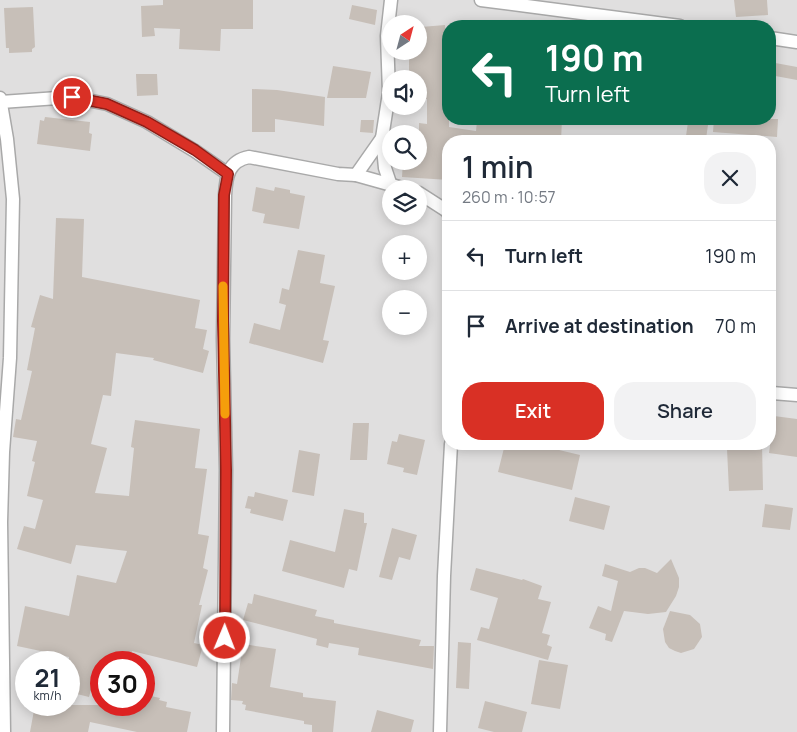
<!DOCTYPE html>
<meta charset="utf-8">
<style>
:root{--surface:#fff;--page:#f2f2f3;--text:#1f2937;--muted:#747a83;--line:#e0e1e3;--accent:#d93025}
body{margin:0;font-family:Manrope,sans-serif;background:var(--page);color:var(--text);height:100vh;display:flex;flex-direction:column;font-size:19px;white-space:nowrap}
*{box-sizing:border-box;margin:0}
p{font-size:16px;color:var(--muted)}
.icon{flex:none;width:28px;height:28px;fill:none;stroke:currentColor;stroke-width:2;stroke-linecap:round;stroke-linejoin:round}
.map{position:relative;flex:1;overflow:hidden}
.sheet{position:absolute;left:442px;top:135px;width:334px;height:315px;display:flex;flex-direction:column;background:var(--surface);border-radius:20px;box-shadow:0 2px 12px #0003}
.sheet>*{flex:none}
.guide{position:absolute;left:442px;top:20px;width:334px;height:105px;border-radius:20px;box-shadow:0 2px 12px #0003;background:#0b6e4f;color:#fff;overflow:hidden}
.needle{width:32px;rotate:36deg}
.tools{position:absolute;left:382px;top:15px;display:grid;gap:10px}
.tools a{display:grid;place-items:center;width:45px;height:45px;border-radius:50%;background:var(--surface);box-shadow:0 2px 12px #0003;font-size:25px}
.speed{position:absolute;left:15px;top:651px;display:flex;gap:10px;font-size:25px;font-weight:700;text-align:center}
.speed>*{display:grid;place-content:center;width:65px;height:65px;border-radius:50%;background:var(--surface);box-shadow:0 2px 12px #0003;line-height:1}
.speed small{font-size:12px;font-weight:400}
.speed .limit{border:8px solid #d22;background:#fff;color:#111}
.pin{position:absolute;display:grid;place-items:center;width:42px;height:42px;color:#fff;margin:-21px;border:2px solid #fff;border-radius:50%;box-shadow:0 1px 5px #0007}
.me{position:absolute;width:55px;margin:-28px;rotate:1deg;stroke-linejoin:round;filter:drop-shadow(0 0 4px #0008)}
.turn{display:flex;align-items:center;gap:18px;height:105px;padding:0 20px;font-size:22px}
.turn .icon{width:65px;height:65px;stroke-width:2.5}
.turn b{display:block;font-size:35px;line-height:42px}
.round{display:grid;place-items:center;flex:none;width:52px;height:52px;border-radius:20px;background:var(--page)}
.headline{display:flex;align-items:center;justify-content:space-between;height:85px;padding:0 20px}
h1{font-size:30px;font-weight:600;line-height:38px}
.primary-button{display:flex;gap:10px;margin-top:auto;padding:10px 20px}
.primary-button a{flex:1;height:58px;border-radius:20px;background:var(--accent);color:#fff;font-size:20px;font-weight:600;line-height:58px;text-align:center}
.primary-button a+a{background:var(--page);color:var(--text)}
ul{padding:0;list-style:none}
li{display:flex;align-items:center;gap:15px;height:70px;padding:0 20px;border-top:1px solid var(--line)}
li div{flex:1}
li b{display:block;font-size:19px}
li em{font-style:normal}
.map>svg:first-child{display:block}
</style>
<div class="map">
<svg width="797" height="732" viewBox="0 0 797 732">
<rect width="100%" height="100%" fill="#f2efe9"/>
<!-- residential -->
<path fill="#e0dfdf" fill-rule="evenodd" d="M0 0H797V732H0ZM391 24H419V51H391ZM449 26H770V119H449ZM391 79H419V106H391ZM391 134H419V161H391ZM449 141H770V444H449ZM391 189H419V216H391ZM391 244H419V271H391ZM391 299H419V326H391ZM26 662H69V705H26ZM101 662H144V705H101Z"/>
<!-- building -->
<g fill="#c7bfb8">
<polygon points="163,0 253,0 253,29 221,29 220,51 179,49 180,29 154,28 155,36 142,37 141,6 163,5"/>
<polygon points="734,0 767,0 768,15 736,17"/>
<polygon points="352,5 377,10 375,25 349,19"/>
<polygon points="33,7 35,47 32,49 32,52 9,53 9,48 6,48 4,8"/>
<polygon points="445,25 446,45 449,45 449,127 476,131 477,121 494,124 495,119 515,121 516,119 562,119 561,141 449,141 449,180 402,177 403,161 419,161 419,123 427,124 427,99 419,99 419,79 409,79 409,51 419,51 419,41 422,41 421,27"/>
<polygon points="770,62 797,67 797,80 770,75"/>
<polygon points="333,66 371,72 366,98 327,98"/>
<polygon points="136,74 157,74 158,95 137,96"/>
<polygon points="252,89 277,90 325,97 324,126 275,119 275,132 252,132"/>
<polygon points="45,117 90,122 89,133 92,134 90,151 37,144 40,120 44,121"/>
<polygon points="714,119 778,119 777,137 713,132"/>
<polygon points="361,120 374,120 373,133 360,132"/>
<polygon points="688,122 708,125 706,139 686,136"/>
<polygon points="256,187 274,191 275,187 290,190 290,193 305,196 299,229 263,223 265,214 252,211"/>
<polygon points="56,218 84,219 82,277 200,300 195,328 207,330 203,349 209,351 203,373 153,360 154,358 116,353 111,396 103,395 91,444 107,448 95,493 129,496 134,448 131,447 135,420 200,429 195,468 207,469 198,534 209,536 203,568 208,570 199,605 202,605 194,643 203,645 197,667 132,651 129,662 101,662 101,665 98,665 89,697 69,692 69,657 17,646 25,606 69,616 77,575 116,583 127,551 76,545 71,564 17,549 24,526 35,529 43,500 27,496 35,462 32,461 37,441 13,437 16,419 21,420 32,371 27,370 35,328 31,327 40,295 53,299"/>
<polygon points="298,250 325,255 320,283 335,286 323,340 329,341 323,363 249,343 254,323 280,330 286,305 279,303 282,288 289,290"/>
<polygon points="774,416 797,419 797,457 769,453"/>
<polygon points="353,423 369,423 367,460 350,460"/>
<polygon points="399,434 425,440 417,475 403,472 404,468 387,464 392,441 397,442"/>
<polygon points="505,444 534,444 580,455 572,490 498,472"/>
<polygon points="732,444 762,444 763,490 729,491 727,449 733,449"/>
<polygon points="299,450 320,454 314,496 292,492"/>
<polygon points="255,492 288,500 283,521 250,513 251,509 245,508 248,496 254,497"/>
<polygon points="575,497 610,506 604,530 569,521"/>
<polygon points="765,504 793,508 790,530 762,527"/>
<polygon points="344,509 364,513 364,523 367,523 357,571 349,569 344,588 282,571 290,540 335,552"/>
<polygon points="392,528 417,535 410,560 399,557 392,580 379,577"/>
<polygon points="671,559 679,578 679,587 676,596 666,612 648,614 624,611 612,642 605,640 606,634 589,628 598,606 611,611 618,581 602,576 605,564 630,572 639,568 645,568 657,573"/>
<polygon points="476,568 522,580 523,579 542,586 538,599 551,602 542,633 550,635 547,645 552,647 548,660 477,640 481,627 489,629 498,598 470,590"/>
<polygon points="254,594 317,610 315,616 334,620 334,623 421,640 419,646 434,646 433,669 358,655 359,648 329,643 328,648 316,645 317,639 243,620 248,603 252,604"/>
<polygon points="670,611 690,615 700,624 702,637 694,649 681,653 675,651 669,648 665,642 663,629"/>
<polygon points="458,642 471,643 469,689 456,688"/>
<polygon points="243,644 276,649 270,687 303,693 303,697 336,701 333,732 312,732 312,725 304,724 304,721 245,710 246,705 242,704 243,701 231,700 232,683 237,684"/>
<polygon points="539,660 568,665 560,709 531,704"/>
<polygon points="146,695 160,698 159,700 167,702 166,707 191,712 187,732 137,732 90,722 88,732 30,732 35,705 144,705"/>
<polygon points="485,701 527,712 522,732 494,732 478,728"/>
<polygon points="377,710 414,720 411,732 371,732"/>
</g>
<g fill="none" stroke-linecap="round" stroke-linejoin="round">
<!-- street casing -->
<g stroke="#a9a9a9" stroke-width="15">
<g id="street">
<polyline points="481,0 680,26"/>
<polyline points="770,38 797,42"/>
<polyline points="0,98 7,139 13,199 10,358 3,452 1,522 4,732"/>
<polyline points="1,102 72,97 107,104 147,122 195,151 228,174"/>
<polyline points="356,175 382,138"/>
<polyline points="390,183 385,168 382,138 389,93 387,36 391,0"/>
<polyline points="419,193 447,211 449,215"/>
<polyline points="772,393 797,395"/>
<path d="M223 732 226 470 223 339 225 195C226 177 228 161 249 157L338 174 356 175 406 189"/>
<polyline points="440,732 444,576 451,444"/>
</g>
</g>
<!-- street -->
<use href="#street" stroke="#fff" stroke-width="12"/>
</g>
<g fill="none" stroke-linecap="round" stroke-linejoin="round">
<!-- route casing -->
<g stroke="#8d1f18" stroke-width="12">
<polyline id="route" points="72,97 107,104 147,122 195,150 228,174 224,195 223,321 226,470 225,638"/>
</g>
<!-- route -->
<use href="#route" stroke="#d93025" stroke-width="9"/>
<!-- slow -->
<polyline stroke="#f59e0b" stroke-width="9" points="223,286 225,414"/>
</g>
</svg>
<div class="tools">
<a><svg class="needle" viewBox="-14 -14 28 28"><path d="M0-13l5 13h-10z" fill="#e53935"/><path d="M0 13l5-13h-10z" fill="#747a83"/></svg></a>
<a><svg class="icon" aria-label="sound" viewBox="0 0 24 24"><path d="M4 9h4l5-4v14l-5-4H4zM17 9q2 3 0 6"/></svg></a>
<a><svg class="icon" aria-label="search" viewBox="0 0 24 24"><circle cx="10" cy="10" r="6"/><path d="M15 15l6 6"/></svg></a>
<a><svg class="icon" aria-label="layers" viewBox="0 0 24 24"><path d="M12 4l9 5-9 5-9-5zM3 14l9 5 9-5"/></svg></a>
<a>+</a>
<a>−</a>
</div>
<div class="speed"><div>21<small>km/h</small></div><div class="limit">30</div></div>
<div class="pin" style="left:72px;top:97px;background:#d93025"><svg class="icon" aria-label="arrive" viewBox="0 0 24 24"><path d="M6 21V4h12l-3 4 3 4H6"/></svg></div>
<svg class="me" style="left:225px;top:638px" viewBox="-20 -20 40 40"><circle r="17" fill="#d93025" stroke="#fff" stroke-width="3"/><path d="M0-11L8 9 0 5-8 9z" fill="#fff"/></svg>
<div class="guide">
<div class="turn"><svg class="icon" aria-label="left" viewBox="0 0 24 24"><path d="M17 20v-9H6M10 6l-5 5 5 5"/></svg><div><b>190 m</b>Turn left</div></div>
</div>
<section class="sheet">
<div class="headline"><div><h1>1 min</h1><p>260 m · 10:57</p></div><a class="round"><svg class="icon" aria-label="close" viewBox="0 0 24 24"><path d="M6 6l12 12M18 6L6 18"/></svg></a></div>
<ul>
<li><svg class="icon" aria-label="left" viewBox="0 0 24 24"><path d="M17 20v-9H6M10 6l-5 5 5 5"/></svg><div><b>Turn left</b></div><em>190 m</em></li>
<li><svg class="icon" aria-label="arrive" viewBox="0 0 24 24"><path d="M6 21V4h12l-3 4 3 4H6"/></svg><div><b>Arrive at destination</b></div><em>70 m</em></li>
</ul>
<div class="primary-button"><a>Exit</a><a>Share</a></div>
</section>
</div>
